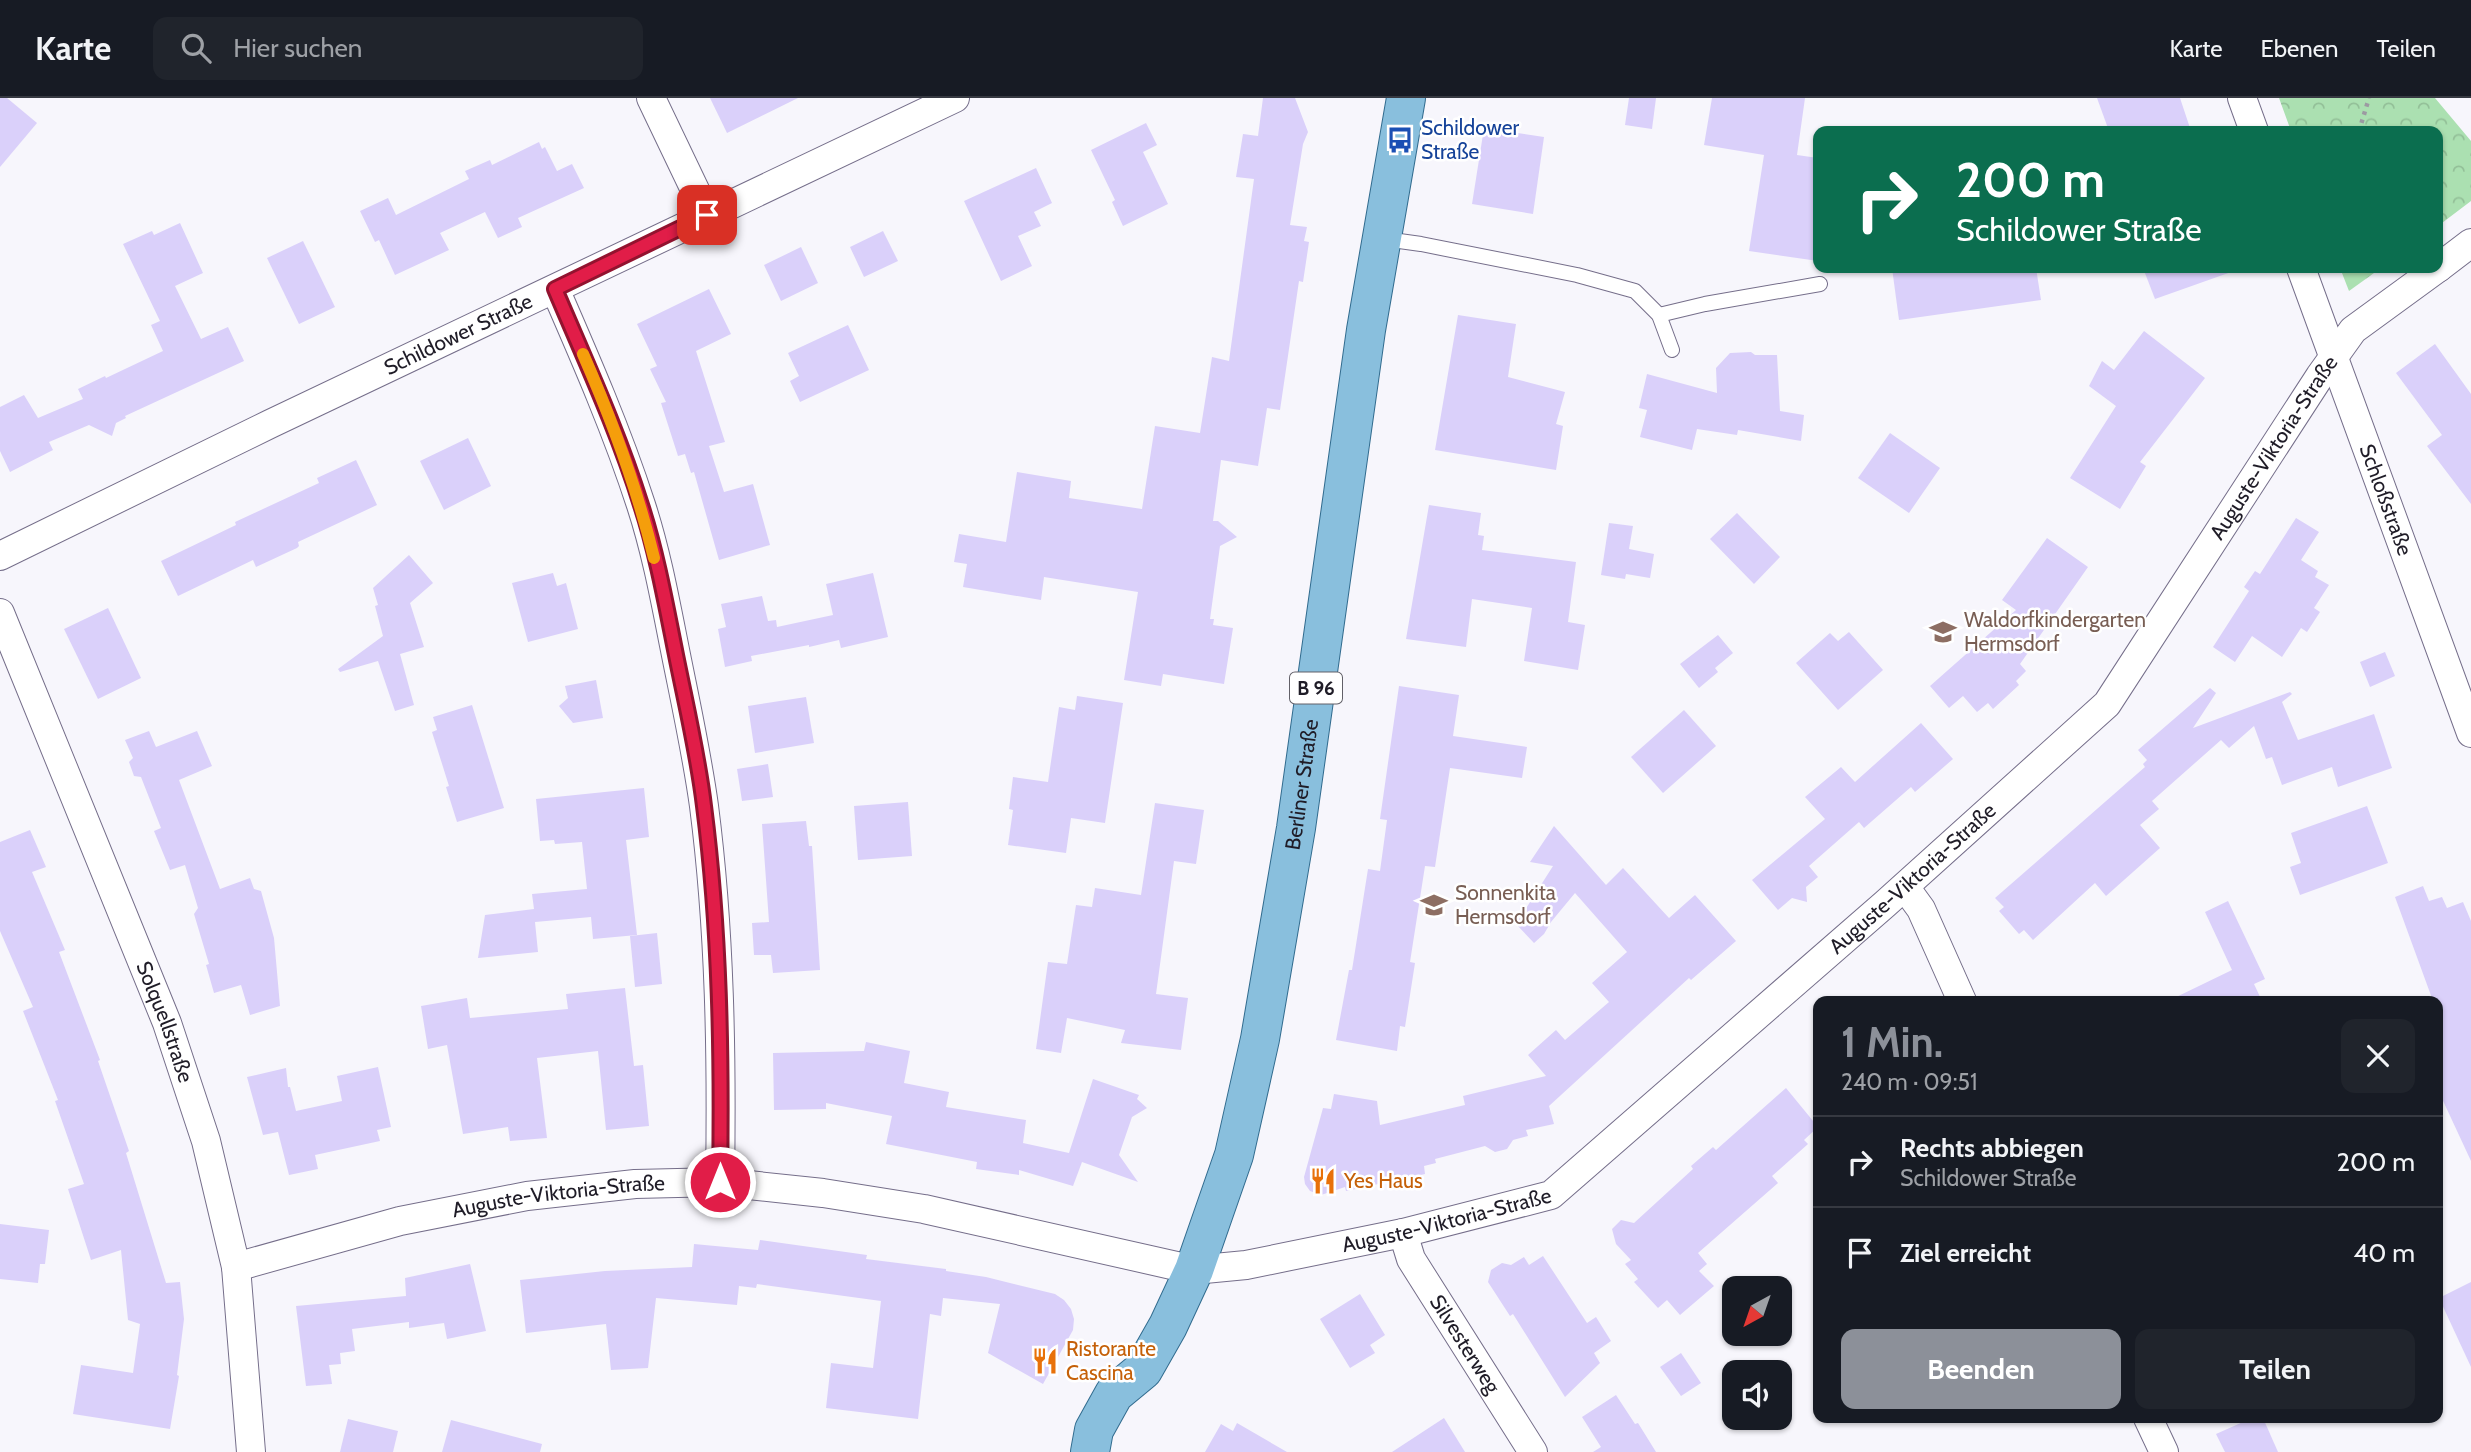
<!DOCTYPE html>
<html lang="de">
<meta charset="utf-8">
<style>
:root{--surface:#171b24;--page:#20242c;--text:#f1f3f6;--muted:#9ea1a6;--line:#363941;--accent:#8c9099}
body{margin:0;font-family:Cabin,sans-serif;background:var(--page);color:var(--text);height:100vh;display:flex;flex-direction:column;font-size:26px;white-space:nowrap}
*{box-sizing:border-box;margin:0}
p{font-size:23px;color:var(--muted)}
.icon{flex:none;width:38px;height:38px;fill:none;stroke:currentColor;stroke-width:2;stroke-linecap:round;stroke-linejoin:round}
.map{position:relative;flex:1;overflow:hidden}
.drawer{position:absolute;left:1813px;top:898px;width:630px;height:427px;display:flex;flex-direction:column;background:var(--surface);border-radius:14px;box-shadow:0 2px 5px #0004}
.drawer>*{flex:none}
.banner{position:absolute;left:1813px;top:28px;width:630px;height:147px;border-radius:14px;box-shadow:0 2px 5px #0004;background:#0b6e4f;color:#fff;overflow:hidden}
.needle{width:46px;rotate:220deg}
.controls{position:absolute;left:1722px;top:1178px;display:grid;gap:14px}
.controls a{display:grid;place-items:center;width:70px;height:70px;border-radius:14px;background:var(--surface);box-shadow:0 2px 5px #0004;font-size:35px}
.pin{position:absolute;display:grid;place-items:center;width:60px;height:60px;color:#fff;margin:-30px;border-radius:14px;box-shadow:0 4px 10px #0006}
.me{position:absolute;width:77px;margin:-38px;rotate:0deg;stroke-linejoin:round;filter:drop-shadow(0 0 5px #0008)}
.turn{display:flex;align-items:center;gap:24px;height:147px;padding:0 28px;font-size:32px}
.turn .icon{width:91px;height:91px;stroke-width:2.5}
.turn b{display:block;font-size:49px;line-height:60px}
.round{display:grid;place-items:center;flex:none;width:74px;height:74px;border-radius:14px;background:var(--page)}
.headline{display:flex;align-items:center;justify-content:space-between;height:119px;padding:0 28px}
h1{font-size:42px;font-weight:700;line-height:52px;color:var(--accent)}
.action{display:flex;gap:14px;margin-top:auto;padding:14px 28px}
.action a{flex:1;height:80px;border-radius:14px;background:var(--accent);color:#fff;font-size:28px;font-weight:700;line-height:80px;text-align:center}
.action a+a{background:var(--page);color:var(--text)}
ul{padding:0;list-style:none}
li{display:flex;align-items:center;gap:21px;height:91px;padding:0 28px;border-top:2px solid var(--line)}
li div{flex:1}
li b{display:block;font-size:26px}
li em{font-style:normal}
header{display:flex;align-items:center;gap:42px;box-sizing:border-box;height:98px;padding:0 35px;background:var(--surface);border-bottom:2px solid var(--line)}
header strong{font-size:33px}
nav{display:flex;gap:38px;margin-inline-start:auto;font-size:24px}
.search{width:490px;height:63px;background:var(--page);display:flex;align-items:center;gap:18px;box-sizing:border-box;padding:0 24px;border-radius:14px;color:var(--muted);font-size:26px}
.map>svg:first-child{display:block}
</style>
<header>
<strong>Karte</strong>
<div class="search"><svg class="icon" aria-label="search" viewBox="0 0 24 24"><circle cx="10" cy="10" r="6"/><path d="M15 15l6 6"/></svg>Hier suchen</div>
<nav><a>Karte</a><a>Ebenen</a><a>Teilen</a></nav>
</header>
<div class="map">
<svg width="2471" height="1354" viewBox="0 0 2471 1354">
<defs>
<pattern id="forest-crowns" width="20" height="18" patternUnits="userSpaceOnUse" patternTransform="scale(1.75)"><rect width="20" height="18" fill="#abe0b1"/><path d="M2 6a3 3 0 1 1 6 0M12 15a3 3 0 1 1 6 0" fill="none" stroke="#93c098"/></pattern>
</defs>
<rect width="100%" height="100%" fill="#f7f6fc"/>
<!-- forest -->
<g fill="url(#forest-crowns)">
<polygon points="2279,0 2435,0 2471,43 2471,103 2438,128 2438,33 2291,33"/>
<polygon points="2340,170 2381,170 2349,193"/>
</g>
<!-- building -->
<g fill="#dad0fa">
<polygon points="0,0 7,0 37,25 0,69"/>
<polygon points="710,0 798,0 727,35"/>
<polygon points="1263,0 1295,0 1308,34 1303,46 1290,127 1307,129 1304,143 1309,144 1303,184 1299,183 1280,312 1267,310 1258,368 1221,362 1213,423 1218,423 1237,439 1220,448 1210,521 1214,521 1213,527 1233,530 1224,586 1163,576 1161,588 1124,582 1138,494 1044,479 1041,502 963,489 967,466 954,464 959,436 1006,444 1017,374 1071,383 1069,400 1142,411 1155,328 1200,335 1212,259 1229,263 1254,81 1236,79 1243,36 1258,38"/>
<polygon points="1629,0 1656,0 1652,31 1625,27"/>
<polygon points="1712,0 1805,0 1797,57 1818,60 1818,163 1749,153 1764,57 1704,47"/>
<polygon points="2097,0 2180,0 2191,33 2109,33"/>
<polygon points="1146,25 1157,47 1143,54 1168,106 1123,128 1112,104 1115,102 1091,52"/>
<polygon points="1484,30 1544,39 1533,116 1472,106"/>
<polygon points="539,44 542,51 545,49 557,73 572,66 584,90 518,120 522,129 498,140 485,114 440,135 449,152 395,177 379,142 375,144 360,113 388,100 396,117 469,81 465,73 490,62 492,67"/>
<polygon points="1036,70 1052,105 1034,114 1041,128 1018,138 1032,168 1001,183 964,103"/>
<polygon points="180,125 203,175 175,188 201,241 228,229 244,263 125,318 126,320 116,325 112,338 89,327 49,344 53,352 10,374 0,353 0,309 24,297 38,320 83,301 78,291 105,278 106,280 163,253 151,227 160,223 123,146 152,133 154,137"/>
<polygon points="883,133 898,163 864,179 850,149"/>
<polygon points="303,143 335,209 299,226 267,160"/>
<polygon points="801,149 818,185 781,203 764,167"/>
<polygon points="1892,170 2036,170 2041,202 1899,222"/>
<polygon points="2143,170 2233,170 2234,173 2155,201"/>
<polygon points="709,191 731,236 696,253 725,344 709,348 724,394 753,386 770,447 719,462 694,374 691,375 685,356 678,358 661,305 666,304 650,271 657,268 637,226"/>
<polygon points="1458,217 1516,226 1508,279 1565,294 1556,326 1563,328 1556,372 1435,352"/>
<polygon points="848,227 869,272 800,304 790,283 799,278 788,255"/>
<polygon points="2144,233 2205,280 2140,364 2146,368 2120,411 2070,380 2116,308 2089,288 2102,263 2114,272"/>
<polygon points="2435,246 2471,296 2471,406 2427,348 2442,337 2396,275"/>
<polygon points="1751,254 1755,257 1777,257 1780,313 1804,317 1801,343 1738,332 1737,337 1697,331 1692,352 1640,339 1647,312 1639,310 1647,276 1717,295 1716,270 1730,255"/>
<polygon points="1890,335 1940,370 1909,415 1858,380"/>
<polygon points="468,340 491,388 444,412 420,363"/>
<polygon points="356,362 377,407 298,444 299,448 297,450 256,469 253,462 178,498 161,463 236,427 235,424 319,385 317,380"/>
<polygon points="1429,407 1481,415 1478,437 1484,438 1482,452 1576,464 1568,524 1585,527 1578,572 1524,563 1532,510 1472,501 1466,549 1406,541"/>
<polygon points="1737,415 1780,459 1754,486 1710,441"/>
<polygon points="2296,420 2319,434 2301,462 2318,473 2315,479 2329,487 2314,510 2320,514 2307,534 2301,530 2282,559 2252,538 2235,564 2213,549 2249,493 2244,489 2255,473 2260,476"/>
<polygon points="1609,425 1633,428 1629,451 1654,456 1650,480 1626,476 1625,481 1601,477"/>
<polygon points="2047,440 2088,469 2020,566 2026,573 2016,583 2019,587 1993,611 1988,605 1977,614 1963,598 1949,610 1930,588 2016,512 2002,502"/>
<polygon points="409,457 433,485 410,505 424,549 400,556 414,607 395,613 378,563 340,574 338,571 383,538 375,508 378,507 373,490"/>
<polygon points="553,475 557,488 566,485 578,531 528,544 512,485"/>
<polygon points="873,475 888,539 841,550 839,542 809,549 809,547 751,558 752,563 725,569 718,531 726,529 721,506 762,498 768,523 776,522 777,529 833,517 826,486"/>
<polygon points="108,510 141,580 98,601 64,531"/>
<polygon points="1849,534 1883,572 1838,612 1796,565 1830,535 1838,543"/>
<polygon points="1718,537 1733,555 1715,570 1718,574 1699,590 1680,566"/>
<polygon points="2385,554 2395,578 2370,589 2360,564"/>
<polygon points="596,582 603,620 573,625 559,608 568,600 565,588"/>
<polygon points="1399,588 1459,597 1453,638 1527,649 1522,680 1450,670 1435,769 1425,768 1410,864 1415,865 1405,929 1400,928 1397,953 1336,942 1349,872 1352,872 1368,771 1380,773 1387,722 1380,721"/>
<polygon points="2210,590 2216,595 2193,630 2290,594 2292,596 2282,604 2298,642 2374,616 2392,670 2338,689 2332,669 2282,687 2272,659 2266,661 2254,628 2229,650 2221,642 2152,703 2159,711 2140,727 2160,750 2106,798 2095,785 2033,842 2024,832 2019,836 1999,813 2004,809 1995,800 2145,669 2143,666 2147,662 2138,652"/>
<polygon points="1077,598 1123,605 1105,725 1071,720 1066,755 1008,747 1013,712 1009,711 1013,679 1048,684 1059,609 1075,612"/>
<polygon points="806,599 814,645 755,655 748,608"/>
<polygon points="472,607 504,710 457,724 446,689 449,688 432,634 437,632 433,619"/>
<polygon points="1684,612 1716,648 1663,695 1631,659"/>
<polygon points="1921,625 1953,661 1915,694 1911,689 1864,730 1859,724 1809,768 1818,779 1806,789 1807,804 1792,800 1778,812 1752,782 1825,721 1805,699 1841,669 1855,684"/>
<polygon points="149,633 156,649 197,633 212,668 179,682 220,791 250,780 254,791 261,793 274,840 280,908 250,917 241,887 214,895 206,867 209,866 194,816 198,810 185,767 170,772 154,733 161,730 141,679 134,678 129,664 133,660 125,642"/>
<polygon points="768,666 773,699 742,703 737,671"/>
<polygon points="644,690 649,739 626,742 637,837 593,841 591,819 535,824 538,854 478,860 485,817 534,811 532,796 587,791 582,744 555,746 554,742 540,743 536,701"/>
<polygon points="908,704 912,758 858,762 854,708"/>
<polygon points="1155,705 1204,712 1196,766 1174,763 1156,896 1188,900 1181,952 1121,945 1125,932 1067,920 1061,955 1036,951 1048,864 1067,866 1076,807 1092,809 1095,790 1141,797"/>
<polygon points="2367,708 2388,765 2300,797 2290,769 2301,765 2291,735"/>
<polygon points="806,723 809,748 812,748 820,872 773,875 771,857 754,857 752,825 769,824 762,726"/>
<polygon points="1554,728 1606,787 1623,770 1669,820 1695,797 1736,843 1691,882 1689,880 1549,1008 1554,1026 1526,1032 1528,1038 1513,1042 1507,1051 1495,1054 1485,1048 1435,1061 1436,1065 1424,1068 1425,1076 1346,1093 1345,1089 1321,1097 1310,1093 1305,1086 1304,1079 1323,1010 1331,1011 1334,996 1377,1003 1380,1027 1465,1007 1463,998 1546,978 1528,957 1556,932 1565,942 1609,904 1592,885 1627,854 1575,795 1551,824 1544,836 1534,845 1516,826 1553,768 1530,764"/>
<polygon points="30,732 46,769 32,774 65,852 59,854 100,962 98,963 129,1053 126,1055 166,1185 180,1184 184,1221 177,1277 179,1278 170,1331 73,1316 81,1267 133,1275 140,1226 128,1222 121,1152 91,1162 68,1091 84,1086 55,1003 58,1002 23,913 33,909 0,833 0,744"/>
<polygon points="2423,788 2429,803 2442,799 2447,810 2463,804 2471,823 2471,1063 2438,992 2438,903 2433,903 2395,799"/>
<polygon points="2228,803 2265,881 2254,886 2262,903 2168,903 2232,872 2205,814"/>
<polygon points="657,835 662,886 635,889 630,838"/>
<polygon points="625,890 634,968 643,967 649,1028 606,1032 598,953 537,960 547,1040 510,1043 508,1029 463,1036 447,947 428,951 421,908 467,900 470,920 568,911 566,896"/>
<polygon points="866,944 910,953 904,985 949,994 946,1009 1026,1022 1023,1045 1069,1055 1093,981 1139,997 1137,1001 1147,1010 1132,1019 1119,1057 1138,1084 1082,1064 1073,1088 1019,1072 1019,1077 976,1071 977,1064 886,1046 892,1018 826,1005 826,1011 774,1012 773,955 864,953"/>
<polygon points="378,969 391,1029 377,1032 380,1043 315,1057 318,1071 289,1077 278,1034 263,1037 247,979 286,970 288,989 290,989 296,1013 342,1003 337,978"/>
<polygon points="1786,990 1818,1029 1804,1042 1808,1046 1772,1078 1778,1085 1698,1155 1707,1166 1699,1173 1714,1188 1680,1217 1667,1202 1658,1210 1634,1184 1638,1181 1625,1166 1631,1162 1616,1146 1612,1131 1621,1122 1634,1125 1693,1071 1691,1068 1713,1049 1716,1052"/>
<polygon points="0,1126 49,1132 45,1166 40,1166 38,1185 0,1181"/>
<polygon points="760,1142 867,1157 866,1161 946,1171 946,1173 986,1179 1055,1196 1064,1202 1071,1211 1074,1221 1073,1232 1043,1286 988,1255 1000,1206 943,1200 941,1218 930,1216 918,1321 826,1310 831,1265 873,1270 881,1203 757,1186 756,1190 739,1188 737,1207 656,1200 648,1270 611,1272 606,1226 526,1235 520,1182 605,1173 692,1169 694,1146 758,1152"/>
<polygon points="1543,1158 1587,1225 1596,1219 1611,1243 1594,1255 1600,1265 1565,1299 1513,1216 1510,1218 1488,1184 1491,1172 1502,1165 1511,1167 1524,1159 1529,1167"/>
<polygon points="470,1166 486,1233 447,1241 444,1225 409,1230 409,1224 352,1231 355,1253 340,1255 341,1266 329,1267 332,1286 306,1288 296,1208 406,1198 405,1180"/>
<polygon points="2471,1184 2471,1269 2439,1200"/>
<polygon points="1360,1196 1385,1237 1370,1247 1375,1255 1350,1270 1320,1221"/>
<polygon points="1681,1255 1701,1285 1681,1298 1660,1269"/>
<polygon points="1616,1297 1635,1326 1638,1325 1656,1354 1593,1354 1601,1349 1582,1319"/>
<polygon points="1444,1320 1465,1354 1392,1354"/>
<polygon points="2252,1320 2263,1320 2278,1354 2225,1354 2216,1336"/>
<polygon points="348,1321 398,1333 393,1354 340,1354"/>
<polygon points="451,1322 542,1346 540,1354 442,1354"/>
<polygon points="1237,1325 1287,1354 1205,1354 1221,1326 1233,1333"/>
</g>
<g fill="none" stroke-linecap="round" stroke-linejoin="round">
<!-- service casing -->
<g stroke="#756e8a" stroke-width="16">
<g id="service">
<polyline points="1385,141 1421,146 1577,177 1635,193 1659,217 1672,252"/>
<polyline points="1659,217 1705,206 1820,186"/>
</g>
</g>
<!-- minor casing -->
<g stroke="#756e8a" stroke-width="30">
<g id="minor">
<polyline points="651,0 707,117"/>
<polyline points="2242,0 2254,33"/>
<path id="s1" d="M2301 170 2471 635"/>
<polyline points="2438,170 2471,145"/>
<path d="M555 191C586 262 617 333 641 407 657 456 666 507 676 557 686 607 697 657 704 708 720 832 722 959 720 1084"/>
<path id="s2" d="M0 458 270 326 955 0"/>
<path id="s3" d="M0 515 167 925 206 1043 236 1169 251 1354"/>
<polyline points="1905,789 1921,811 1962,903"/>
<path id="s4" d="M1403 1135 1411 1161 1533 1354"/>
<path id="s5" d="M236 1169 400 1123 527 1098 635 1086 720 1084 823 1095 924 1111 1194 1172 1246 1167 1403 1135 1551 1097 1885 806 2107 606 2320 278 2353 232 2438 170"/>
<polyline points="2148,1320 2164,1354"/>
</g>
</g>
<!-- primary casing -->
<g stroke="#316b8e" stroke-width="40">
<g id="primary">
<path id="s6" d="M1090 1354 1094 1332 1114 1296 1143 1272 1168 1228 1194 1172 1234 1057 1260 941 1296 730 1366 232 1406 0"/>
</g>
</g>
<!-- path -->
<polyline stroke="#9c9aa2" stroke-width="4.5" stroke-dasharray="3.5 5" stroke-linecap="butt" points="2359,33 2369,0"/>
<!-- service -->
<use href="#service" stroke="#fff" stroke-width="14"/>
<!-- minor -->
<use href="#minor" stroke="#fff" stroke-width="28"/>
<!-- primary -->
<use href="#primary" stroke="#89bfdd" stroke-width="38"/>
</g>
<g fill="none" stroke-linecap="round" stroke-linejoin="round">
<!-- route casing -->
<g stroke="#92132f" stroke-width="18">
<path id="route" d="M707 117 555 191C585 262 618 333 641 407 657 456 666 507 676 557 686 607 698 657 704 708 720 832 722 959 720 1084"/>
</g>
<!-- route -->
<use href="#route" stroke="#e11d48" stroke-width="12"/>
<!-- slow -->
<path stroke="#f59e0b" stroke-width="12" d="M583 256C612 322 637 390 654 460"/>
</g>
<!-- icons -->
<defs>
<g id="bus-bare" transform="scale(2.1)"><path d="M-5-6H5V4H4V6H2V4H-2V6H-4V4H-5ZM-3.5-4V0h7V-4ZM-3.5 1.2v1.5H-2V1.2ZM2 1.2v1.5H3.5V1.2Z" fill="#1a4fb4" stroke="#fff" stroke-width="2.5" paint-order="stroke"/></g>
<g id="school-bare" transform="scale(2.1)"><path d="M0-5L7-2L0 1L-7-2ZM-4 1L0 2.5L4 1V4Q0 6-4 4Z" fill="#8d6e63" stroke="#fff" stroke-width="2.5" paint-order="stroke"/></g>
<g id="restaurant-bare" transform="scale(2.1)"><path d="M-5-6h1v4h1v-4h1v4h1v-4h1v5L-1.5 .5V6h-2V.5L-5-1ZM5-6V6H3V1.5H1.5Q1.5-4 5-6Z" fill="#e8710a" stroke="#fff" stroke-width="2.5" paint-order="stroke"/></g>
</defs>
<g fill-rule="evenodd">
<use href="#bus-bare" x="1400" y="42"/>
<use href="#school-bare" x="1943" y="534"/>
<use href="#school-bare" x="1434" y="807"/>
<use href="#restaurant-bare" x="1323" y="1083"/>
<use href="#restaurant-bare" x="1045" y="1263"/>
</g>
<g text-anchor="middle" stroke-width="5" stroke-linejoin="round" paint-order="stroke">
<!-- shield labels -->
<rect fill="#fff" stroke="#626068" stroke-width="2" x="1290" y="574.5" width="52" height="31" rx="5"/>
<g font-size="19" font-weight="bold" fill="#1f1c27">
<text x="1316" y="597">B 96</text>
</g>
<!-- transit labels -->
<g font-size="21" fill="#164399" stroke="#fff" text-anchor="start">
<text x="1421" y="37">Schildower<tspan x="1421" dy="24">Straße</tspan></text>
</g>
<!-- street labels -->
<g font-size="21" fill="#1f1c27" stroke="#fff">
<text dy="7" stroke="none"><textPath href="#s2" startOffset="509">Schildower Straße</textPath></text>
<text dy="7" stroke="none"><textPath href="#s5" startOffset="2389">Auguste-Viktoria-Straße</textPath></text>
<text dy="7" stroke="none"><textPath href="#s1" startOffset="247">Schloßstraße</textPath></text>
<text dy="7" stroke="none"><textPath href="#s6" startOffset="712">Berliner Straße</textPath></text>
<text dy="7" stroke="none"><textPath href="#s5" startOffset="1822">Auguste-Viktoria-Straße</textPath></text>
<text dy="7" stroke="none"><textPath href="#s3" startOffset="441">Solquellstraße</textPath></text>
<text dy="7" stroke="none"><textPath href="#s5" startOffset="331">Auguste-Viktoria-Straße</textPath></text>
<text dy="7" stroke="none"><textPath href="#s5" startOffset="1234">Auguste-Viktoria-Straße</textPath></text>
<text dy="7" stroke="none"><textPath href="#s4" startOffset="128">Silvesterweg</textPath></text>
</g>
<!-- education labels -->
<g font-size="21" fill="#785e54" stroke="#fff" text-anchor="start">
<text x="1964" y="529">Waldorfkindergarten<tspan x="1964" dy="24">Hermsdorf</tspan></text>
<text x="1455" y="802">Sonnenkita<tspan x="1455" dy="24">Hermsdorf</tspan></text>
</g>
<!-- food labels -->
<g font-size="21" fill="#c56008" stroke="#fff" text-anchor="start">
<text x="1344" y="1090">Yes Haus</text>
<text x="1066" y="1258">Ristorante<tspan x="1066" dy="24">Cascina</tspan></text>
</g>
</g>
</svg>
<div class="controls">
<a><svg class="needle" viewBox="-14 -14 28 28"><path d="M0-13l5 13h-10z" fill="#e53935"/><path d="M0 13l5-13h-10z" fill="#9ea1a6"/></svg></a>
<a><svg class="icon" aria-label="sound" viewBox="0 0 24 24"><path d="M4 9h4l5-4v14l-5-4H4zM17 9q2 3 0 6"/></svg></a>
</div>
<div class="pin" style="left:707px;top:117px;background:#d93025"><svg class="icon" aria-label="arrive" viewBox="0 0 24 24"><path d="M6 21V4h12l-3 4 3 4H6"/></svg></div>
<svg class="me" style="left:720px;top:1084px" viewBox="-20 -20 40 40"><circle r="17" fill="#e11d48" stroke="#fff" stroke-width="3"/><path d="M0-11L8 9 0 5-8 9z" fill="#fff"/></svg>
<div class="banner">
<div class="turn"><svg class="icon" aria-label="right" viewBox="0 0 24 24"><path d="M7 20v-9h11M14 6l5 5-5 5"/></svg><div><b>200 m</b>Schildower Straße</div></div>
</div>
<section class="drawer">
<div class="headline"><div><h1>1 Min.</h1><p>240 m · 09:51</p></div><a class="round"><svg class="icon" aria-label="close" viewBox="0 0 24 24"><path d="M6 6l12 12M18 6L6 18"/></svg></a></div>
<ul>
<li><svg class="icon" aria-label="right" viewBox="0 0 24 24"><path d="M7 20v-9h11M14 6l5 5-5 5"/></svg><div><b>Rechts abbiegen</b><p>Schildower Straße</p></div><em>200 m</em></li>
<li><svg class="icon" aria-label="arrive" viewBox="0 0 24 24"><path d="M6 21V4h12l-3 4 3 4H6"/></svg><div><b>Ziel erreicht</b></div><em>40 m</em></li>
</ul>
<div class="action"><a>Beenden</a><a>Teilen</a></div>
</section>
</div>
